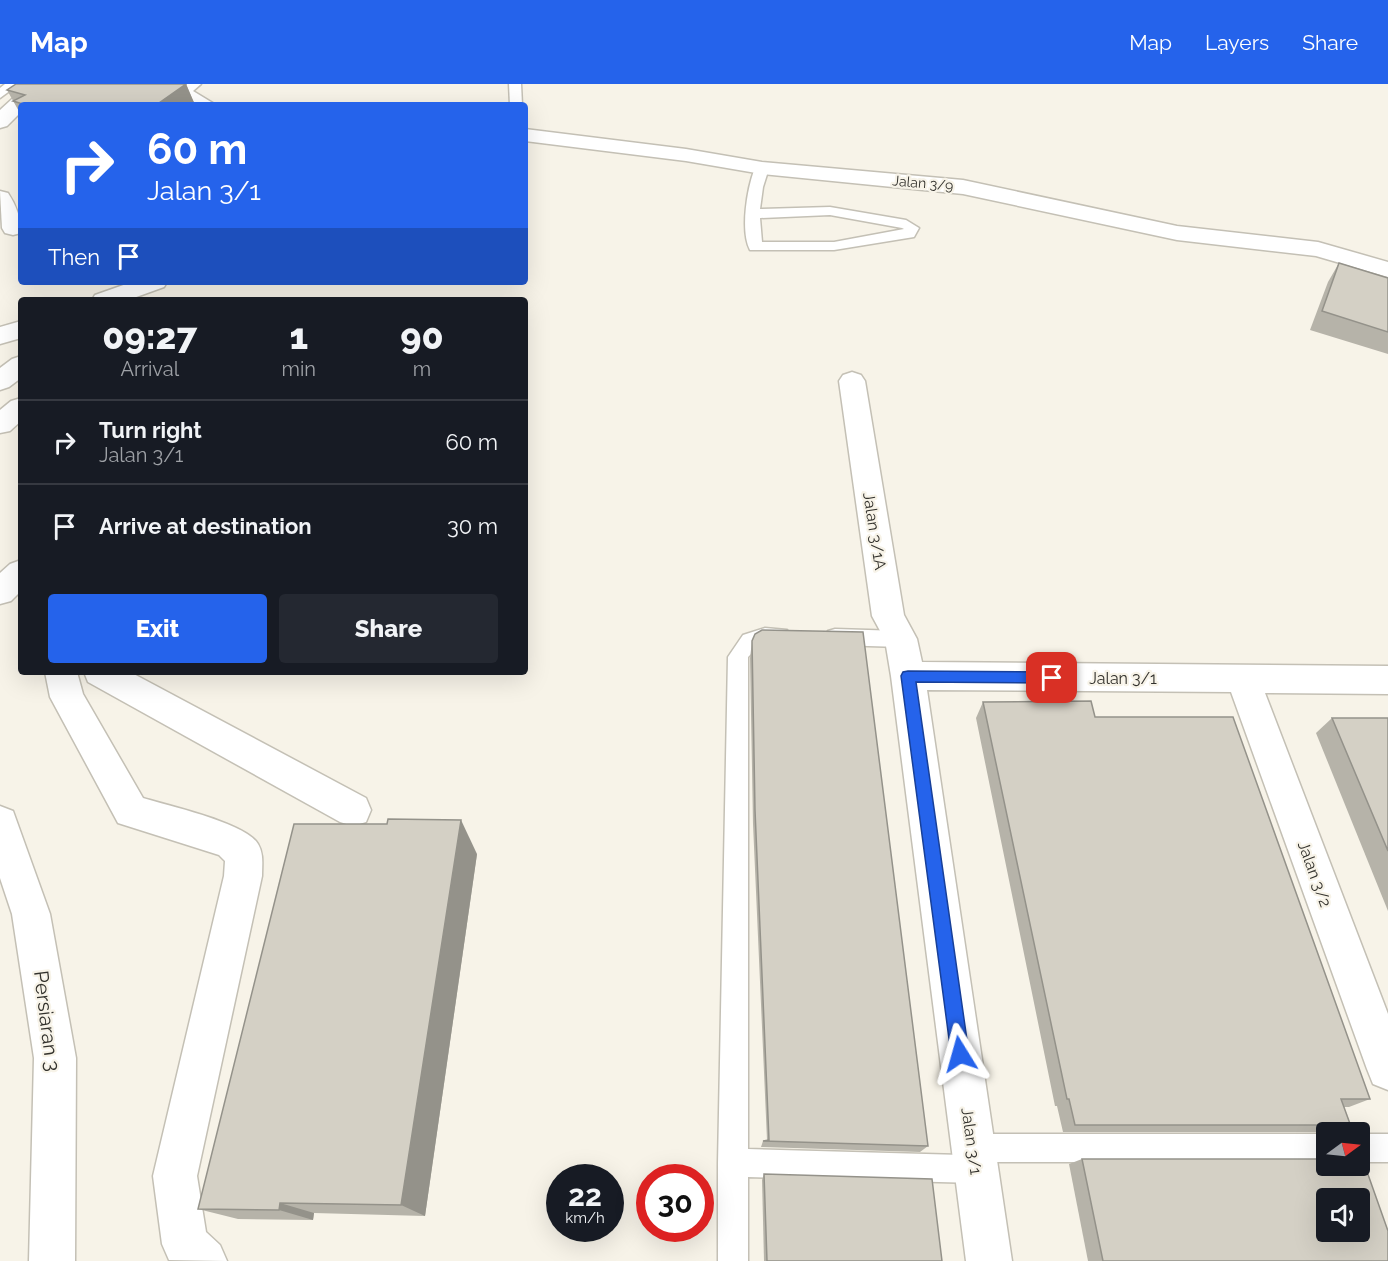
<!DOCTYPE html>
<style>
:root{--surface:#171b24;--page:#242831;--text:#f1f3f6;--muted:#9ea1a6;--line:#363941;--accent:#2563eb}
body{margin:0;font-family:Raleway,sans-serif;background:var(--page);color:var(--text);height:100vh;display:flex;flex-direction:column;font-size:22px;white-space:nowrap}
*{box-sizing:border-box;margin:0}
p{font-size:20px;color:var(--muted)}
.icon{flex:none;width:33px;height:33px;fill:none;stroke:currentColor;stroke-width:2;stroke-linecap:round;stroke-linejoin:round}
.map{position:relative;flex:1;overflow:hidden}
.sheet{position:absolute;left:18px;top:213px;width:510px;height:378px;display:flex;flex-direction:column;background:var(--surface);border-radius:6px;box-shadow:0 6px 24px #0002}
.sheet>*{flex:none}
.top-card{position:absolute;left:18px;top:18px;width:510px;height:183px;border-radius:6px;box-shadow:0 6px 24px #0002;background:#2563eb;color:#fff;overflow:hidden}
.needle{width:39px;rotate:75deg}
.fabs{position:absolute;left:1316px;top:1038px;display:grid;gap:12px}
.fabs a{display:grid;place-items:center;width:54px;height:54px;border-radius:6px;background:var(--surface);box-shadow:0 6px 24px #0002;font-size:30px}
.speed{position:absolute;left:546px;top:1080px;display:flex;gap:12px;font-size:30px;font-weight:700;text-align:center}
.speed>*{display:grid;place-content:center;width:78px;height:78px;border-radius:50%;background:var(--surface);box-shadow:0 6px 24px #0002;line-height:1}
.speed small{font-size:15px;font-weight:400}
.speed .limit{border:9px solid #d22;background:#fff;color:#111}
.pin{position:absolute;display:grid;place-items:center;width:51px;height:51px;color:#fff;margin:-26px;border-radius:12px;box-shadow:0 3px 9px #0006}
.me{position:absolute;width:66px;margin:-33px;rotate:352deg;stroke-linejoin:round;filter:drop-shadow(0 0 4px #0008)}
.turn{display:flex;align-items:center;gap:21px;height:126px;padding:0 30px;font-size:27px}
.turn .icon{width:78px;height:78px;stroke-width:2.5}
.turn b{display:block;font-size:42px;line-height:51px}
.then{display:flex;align-items:center;height:57px;padding:0 30px;background:#0003;gap:12px;font-size:22px}
.eta{display:flex;justify-content:space-evenly;align-items:center;height:102px;text-align:center}
.eta b{font-size:36px;font-weight:800;line-height:42px}
.button{display:flex;gap:12px;margin-top:auto;padding:12px 30px}
.button a{flex:1;height:69px;border-radius:6px;background:var(--accent);color:#fff;font-size:24px;font-weight:800;line-height:69px;text-align:center}
.button a+a{background:var(--page);color:var(--text)}
ul{padding:0;list-style:none}
li{display:flex;align-items:center;gap:18px;height:84px;padding:0 30px;border-top:2px solid var(--line)}
li div{flex:1}
li b{display:block;font-size:22px}
li em{font-style:normal}
header{display:flex;align-items:center;gap:36px;box-sizing:border-box;height:84px;padding:0 30px;background:var(--accent);color:#fff}
header strong{font-size:28px}
nav{display:flex;gap:33px;margin-inline-start:auto;font-size:21px}
.map>svg:first-child{display:block}
</style>
<header>
<strong>Map</strong>
<nav><a>Map</a><a>Layers</a><a>Share</a></nav>
</header>
<div class="map">
<svg width="1388" height="1177" viewBox="0 0 1388 1177">
<rect width="100%" height="100%" fill="#f7f3e8"/>
<g fill="none" stroke-linecap="round" stroke-linejoin="round">
<!-- service casing -->
<g stroke="#c4c0b5" stroke-width="3">
<g id="service">
<polygon points="5,0 19,0 0,14 0,4"/>
<polygon points="187,0 201,0 193,7 216,21 200,21 185,13 173,21 158,21"/>
<polygon points="509,0 521,0 522,21 510,21"/>
<path d="M762 80 769 84 763 103 760 125 830 123 906 136 919 144 914 153 834 166H750C740 147 747 104 755 84ZM830 131 902 144 904 145 834 158H762L760 134Z"/>
<polygon points="765,544 787,546 790,552 787,558 760,561 748,573 748,1065 962,1071 959,1064 963,1054 973,1050 1326,1050 1326,1078 987,1078 990,1085 986,1095 976,1099 748,1093 748,1177 718,1177 718,1079 728,573 743,551"/>
<polygon points="835,545 901,547 908,549 911,555 908,561 901,563 835,561 828,559 825,553 828,547"/>
<rect x="1359" y="1050" width="29" height="28"/>
</g>
</g>
<!-- minor casing -->
<g stroke="#c4c0b5" stroke-width="3">
<g id="minor">
<polygon points="36,0 60,0 30,21 21,21 21,28 7,42 0,44 0,26 12,15"/>
<polygon points="525,45 686,65 762,78 963,96 1177,142 1318,158 1388,178 1388,193 1316,172 1177,156 963,110 762,90 686,77 525,57"/>
<path d="M0 107 8 109C16 121 21 134 21 149L13 151 5 149 2 144Z"/>
<polygon points="132,198 167,198 164,203 128,216 92,216 95,211"/>
<polygon points="21,237 21,254 0,260 0,243"/>
<polygon points="21,272 21,294 9,303 0,306 0,284 12,275"/>
<polygon points="852,288 861,291 865,297 904,531 917,555 922,578 1388,582 1388,610 1265,609 1388,930 1388,1006 1373,1000 1367,985 1231,608 927,606 1012,1177 966,1177 891,592 885,556 872,532 839,297 843,291"/>
<polygon points="21,314 21,337 10,347 0,349 0,326 11,317"/>
<polygon points="21,476 21,507 11,517 0,520 0,489 10,480"/>
<path d="M45 588H77L83 610 143 714C169 722 246 739 258 760 264 770 262 781 262 792L197 1092 206 1148 220 1161 227 1177 169 1176 162 1160 153 1092 224 792 225 777 219 771 118 739 50 613Z"/>
<polygon points="84,588 130,588 366,714 371,726 366,738 353,742 340,738 88,598"/>
</g>
</g>
<!-- tertiary casing -->
<g stroke="#c4c0b5" stroke-width="3">
<polygon id="tertiary" points="0,722 13,727 50,830 76,974 75,1177 29,1177 34,974 12,830 0,794"/>
</g>
<!-- service -->
<use href="#service" fill="#fff" fill-rule="evenodd"/>
<!-- minor -->
<use href="#minor" fill="#fff" fill-rule="evenodd"/>
<!-- tertiary -->
<use href="#tertiary" fill="#fff" fill-rule="evenodd"/>
</g>
<!-- wall -->
<g fill="#b6b3a9">
<polygon points="186,0 195,21 21,21 21,31 7,6"/>
<polygon points="1339,179 1388,194 1388,270 1310,246 1328,198"/>
<polygon points="752,557 928,1062 920,1068 761,1063 763,1057 767,1056 753,740 750,574"/>
<polygon points="983,618 1095,633 1370,1015 1349,1023 1344,1023 1353,1048 1063,1048 1057,1022 1055,1022 976,634"/>
<polygon points="1332,634 1388,634 1388,827 1316,649"/>
<polygon points="477,770 425,1132 314,1129 313,1136 238,1135 198,1125"/>
<polygon points="1082,1075 1388,1177 1088,1177 1069,1080"/>
<polygon points="764,1090 942,1177 764,1177 762,1096"/>
</g>
<!-- shaded-wall -->
<g fill="#94928a">
<polygon points="186,0 195,21 156,21"/>
<polygon points="461,736 477,770 425,1132 401,1121"/>
<polygon points="280,1119 314,1129 313,1136 279,1126"/>
</g>
<!-- building -->
<g fill="#d4d0c5" stroke="#94928a" stroke-width="1.5" fill-rule="evenodd">
<polygon points="16,0 186,0 156,21 26,21 13,17 25,11 7,6"/>
<polygon points="1339,179 1388,194 1388,248 1322,227"/>
<polygon points="762,546 863,548 928,1062 763,1057 769,1056 755,726 752,557 755,550"/>
<polygon points="1091,617 1095,633 1233,633 1370,1015 1341,1015 1353,1048 1349,1048 1349,1043 1347,1041 1075,1041 1069,1015 1067,1015 983,618"/>
<polygon points="1332,634 1388,634 1388,767"/>
<polygon points="388,735 461,736 401,1121 280,1119 279,1126 198,1125 294,740 387,740"/>
<path d="M1359 1065 1388 1147V1177H1103L1082 1075H1326V1082H1359ZM1326 1114H1359V1148H1326Z"/>
<polygon points="764,1090 932,1095 942,1177 767,1177"/>
</g>
<!-- route -->
<polygon fill="#2563eb" stroke="#184099" stroke-width="1.5" points="908,587 1052,588 1056,590 1058,594 1056,598 1052,599 916,598 969,970 966,976 960,978 954,976 951,970 901,592 903,588"/>
<g text-anchor="middle" stroke-width="4.5" stroke-linejoin="round" paint-order="stroke">
<!-- far-street labels -->
<g font-size="14" fill="#32312c" stroke="#f7f3e8">
<text transform="translate(923 99) rotate(5)" y="5">Jalan 3/9</text>
</g>
<!-- street labels -->
<g font-size="16" fill="#32312c" stroke="#f7f3e8">
<text transform="translate(875 447) rotate(81)" y="6">Jalan 3/1A</text>
<text x="1123" y="600">Jalan 3/1</text>
<text transform="translate(1315 790) rotate(70)" y="6">Jalan 3/2</text>
<text transform="translate(972 1057) rotate(82)" y="6">Jalan 3/1</text>
</g>
<!-- near-street labels -->
<g font-size="20" fill="#32312c" stroke="#f7f3e8">
<text transform="translate(47 937) rotate(83)" y="7">Persiaran 3</text>
</g>
</g>
</svg>
<div class="fabs">
<a><svg class="needle" viewBox="-14 -14 28 28"><path d="M0-13l5 13h-10z" fill="#e53935"/><path d="M0 13l5-13h-10z" fill="#9ea1a6"/></svg></a>
<a><svg class="icon" aria-label="sound" viewBox="0 0 24 24"><path d="M4 9h4l5-4v14l-5-4H4zM17 9q2 3 0 6"/></svg></a>
</div>
<div class="speed"><div>22<small>km/h</small></div><div class="limit">30</div></div>
<div class="pin" style="left:1052px;top:594px;background:#d93025"><svg class="icon" aria-label="arrive" viewBox="0 0 24 24"><path d="M6 21V4h12l-3 4 3 4H6"/></svg></div>
<svg class="me" style="left:960px;top:970px" viewBox="-20 -20 40 40"><path d="M0-17L14 15 0 8-14 15z" fill="#2563eb" stroke="#fff" stroke-width="4"/></svg>
<div class="top-card">
<div class="turn"><svg class="icon" aria-label="right" viewBox="0 0 24 24"><path d="M7 20v-9h11M14 6l5 5-5 5"/></svg><div><b>60 m</b>Jalan 3/1</div></div>
<div class="then">Then<svg class="icon" aria-label="arrive" viewBox="0 0 24 24"><path d="M6 21V4h12l-3 4 3 4H6"/></svg></div>
</div>
<section class="sheet">
<div class="eta">
<div><b>09:27</b><p>Arrival</p></div>
<div><b>1</b><p>min</p></div>
<div><b>90</b><p>m</p></div>
</div>
<ul>
<li><svg class="icon" aria-label="right" viewBox="0 0 24 24"><path d="M7 20v-9h11M14 6l5 5-5 5"/></svg><div><b>Turn right</b><p>Jalan 3/1</p></div><em>60 m</em></li>
<li><svg class="icon" aria-label="arrive" viewBox="0 0 24 24"><path d="M6 21V4h12l-3 4 3 4H6"/></svg><div><b>Arrive at destination</b></div><em>30 m</em></li>
</ul>
<div class="button"><a>Exit</a><a>Share</a></div>
</section>
</div>
